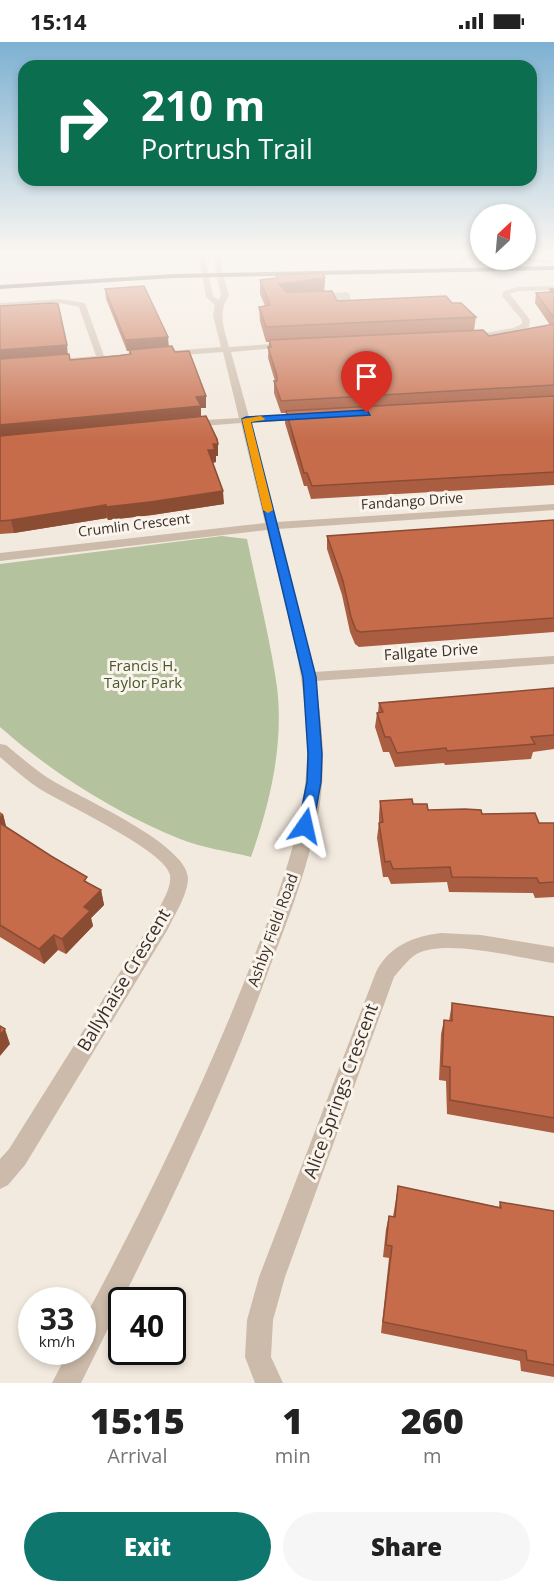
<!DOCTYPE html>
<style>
:root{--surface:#fff;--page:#f6f6f6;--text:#222;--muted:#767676;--accent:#0f766e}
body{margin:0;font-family:"Open Sans",sans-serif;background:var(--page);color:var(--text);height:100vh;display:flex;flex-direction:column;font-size:22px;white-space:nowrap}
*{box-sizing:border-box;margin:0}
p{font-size:20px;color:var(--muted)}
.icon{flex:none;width:33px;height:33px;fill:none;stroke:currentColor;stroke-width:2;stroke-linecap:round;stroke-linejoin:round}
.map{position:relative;height:1341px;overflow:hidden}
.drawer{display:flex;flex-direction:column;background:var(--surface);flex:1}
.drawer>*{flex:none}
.top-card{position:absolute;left:18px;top:18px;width:519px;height:126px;border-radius:18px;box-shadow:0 3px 9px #0003;background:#0b6e4f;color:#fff;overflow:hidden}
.needle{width:39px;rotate:26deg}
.tools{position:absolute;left:470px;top:162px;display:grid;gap:12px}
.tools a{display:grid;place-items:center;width:66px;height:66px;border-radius:50%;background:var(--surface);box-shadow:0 3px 9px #0003;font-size:30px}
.speed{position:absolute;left:18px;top:1245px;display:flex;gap:12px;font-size:30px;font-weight:700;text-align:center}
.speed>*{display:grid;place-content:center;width:78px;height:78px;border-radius:50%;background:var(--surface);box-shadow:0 3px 9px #0003;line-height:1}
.speed small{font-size:15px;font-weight:400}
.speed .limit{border:3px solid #111;border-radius:9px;background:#fff;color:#111}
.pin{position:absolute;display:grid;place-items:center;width:51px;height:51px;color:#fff;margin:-62px -26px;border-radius:50% 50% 50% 0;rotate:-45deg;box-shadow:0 0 6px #0007}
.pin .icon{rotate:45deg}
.me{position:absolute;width:66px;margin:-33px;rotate:11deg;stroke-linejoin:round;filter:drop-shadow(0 0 4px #0008)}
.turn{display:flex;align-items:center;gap:21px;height:126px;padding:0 24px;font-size:27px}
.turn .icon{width:78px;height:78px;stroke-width:2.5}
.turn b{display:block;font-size:42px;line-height:51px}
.eta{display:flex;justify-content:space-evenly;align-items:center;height:102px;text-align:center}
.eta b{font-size:36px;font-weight:800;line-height:42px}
.cta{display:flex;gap:12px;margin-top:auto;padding:12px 24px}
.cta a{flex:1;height:69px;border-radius:36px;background:var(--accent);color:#fff;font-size:24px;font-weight:800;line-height:69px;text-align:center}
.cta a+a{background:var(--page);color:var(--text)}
.status{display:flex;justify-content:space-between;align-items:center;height:42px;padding:0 30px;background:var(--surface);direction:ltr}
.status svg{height:16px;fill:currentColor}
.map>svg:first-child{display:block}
</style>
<div class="status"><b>15:14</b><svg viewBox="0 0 49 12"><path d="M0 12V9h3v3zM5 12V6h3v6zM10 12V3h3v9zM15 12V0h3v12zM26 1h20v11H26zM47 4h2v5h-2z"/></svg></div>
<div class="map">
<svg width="554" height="1341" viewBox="0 0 554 1341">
<rect width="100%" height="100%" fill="#f3eadf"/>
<!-- green -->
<path fill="#b5c29e" d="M222 494 247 497C257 546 270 596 277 645 284 703 270 761 251 815 228 809 202 806 180 797 116 771 52 731 0 685V522Z"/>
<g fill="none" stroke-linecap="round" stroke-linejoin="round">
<!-- minor -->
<g fill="#cba" fill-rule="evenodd">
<path d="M198 209H204L213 254 218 258 221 254 215 225V209H221V225L229 254C217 271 224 286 229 305L287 301 291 303 287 305 231 310 249 375 305 371 310 374 305 377 250 381 277 480 554 462V468L278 487 314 630 554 614V622L315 639C322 679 326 720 320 761 311 819 289 875 268 930 216 1072 148 1207 81 1341H52L68 1310H82V1281C145 1164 204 1044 252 920 278 854 305 786 307 715 309 638 285 562 267 488L0 519V511L265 481 241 381 189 385 184 382 189 379 239 376 223 310 51 323 48 322V318L96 314 79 265 60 261 0 265V261L60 257 85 261 104 314 221 305 213 273 215 263 206 255Z"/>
<polygon points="472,209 479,209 463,221 459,221 459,219"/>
<polygon points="525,215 551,219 548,221 523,218"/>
<polygon points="554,244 554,248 519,249 510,252 530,278 529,285 515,290 467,297 463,295 513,286 522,282 522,278 502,254 504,249 518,245"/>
<path d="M346 250 350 252V258L317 263 286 262 281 256ZM340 255 309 259 289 258 343 255Z"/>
<path d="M0 702 6 703C21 715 36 729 53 739 81 756 187 802 188 836 188 852 175 872 168 887L25 1123 8 1143 0 1147V1117L9 1107 154 876C159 865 172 847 170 833 166 809 64 762 40 747 26 738 13 726 0 715Z"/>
<path d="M441 891 481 893 554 905V921C521 916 451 898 421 910 410 914 402 926 394 935L285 1235 273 1278 271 1315 283 1341H255L245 1315 247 1278 259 1235 376 930C389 904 414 894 441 891Z"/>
</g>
<!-- major -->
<polygon fill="#7b675b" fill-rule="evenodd" points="554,224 554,228 174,236 0,247 0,243 174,232"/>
</g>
<!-- wall -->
<g fill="#aa5d40">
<polygon points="276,233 325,236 324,249 337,259 452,261 476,275 474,288 489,294 550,283 535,261 536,251 549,250 550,247 554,247 554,443 311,457 307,444 304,444 285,381 286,371 281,371 274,351 274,339 275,339 268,316 269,300 266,300 260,279 259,265 265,264 260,252 260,238 276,236"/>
<polygon points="105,247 168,295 168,305 175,310 206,354 206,366 201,366 201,375 218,414 216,414 216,420 213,421 224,462 152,473 108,478 107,476 14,491 0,492 0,264 68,312 70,318 129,312 129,309 127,309 106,257"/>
<polygon points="554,478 554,590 359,605 355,602 350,590 342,553 327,507 327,494"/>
<polygon points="554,646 554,707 533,710 531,717 445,723 444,721 395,725 389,710 383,710 375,685 377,671 378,670 379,661"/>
<polygon points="380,759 413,762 428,768 482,772 539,781 554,781 554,855 535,856 533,851 449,850 447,840 391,842 388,835 383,835 377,796 379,781 379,774"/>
<polygon points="0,770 3,772 6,785 89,841 101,848 104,863 91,876 93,884 66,912 58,908 44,922 0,895"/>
<polygon points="452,961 554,975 554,1091 447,1072 446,1039 439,1038 441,992 444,978 449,979"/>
<polygon points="398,1144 499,1165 500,1160 554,1169 554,1335 521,1329 520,1319 381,1291 389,1216 383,1215 386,1187 389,1174 393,1175"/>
</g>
<!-- shaded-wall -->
<g fill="#8b4c34">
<polygon points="325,236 324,250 279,256 279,242"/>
<polygon points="168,295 169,306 127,309 125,298"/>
<polygon points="67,303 68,314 0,319 0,308"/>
<polygon points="206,354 206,366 201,366 201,376 0,396 0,383"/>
<polygon points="213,402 218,402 218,414 216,414 216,420 209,421 208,408"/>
<polygon points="223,449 224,462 152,473 108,478 106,465"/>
<polygon points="106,463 107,476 14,491 11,478"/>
<polygon points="3,772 7,788 0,793 0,775"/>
<polygon points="101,848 104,863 91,876 93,884 66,912 62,897 84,865"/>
<polygon points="54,893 58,908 44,922 39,907"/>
<polygon points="5,987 10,1002 0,1014 0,993"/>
</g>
<!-- building -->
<g fill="#c66c4a" stroke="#8b4c34" stroke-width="1.5">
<polygon points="322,231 325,236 279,242 286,250 332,249 337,259 446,254 452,261 461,261 476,275 266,285 259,265 270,263 260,238 277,236 276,233"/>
<polygon points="144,244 168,295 125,298 105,247"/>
<polygon points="550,247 554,247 554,276 536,251 553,250"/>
<polygon points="52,261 58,262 67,303 0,308 0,264"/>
<polygon points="554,282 554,343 281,359 274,339 277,339 277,334 268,305 271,305 269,298 483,288 489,294"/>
<polygon points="172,304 175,310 189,309 206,354 196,355 201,364 0,383 0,317 69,312 70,318 117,314 131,312 129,308"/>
<polygon points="554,354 554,430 312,444 307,431 304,431 286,369"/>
<polygon points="206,374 217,397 218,402 213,402 215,408 208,408 223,449 150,460 106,465 106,463 11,478 0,479 0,394"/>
<polygon points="554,478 554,576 360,590 356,588 351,575 343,539 327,494"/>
<polygon points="554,646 554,693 531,695 535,702 447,709 446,706 397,711 390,695 385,695 377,671 383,670 379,661"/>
<polygon points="412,757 413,762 427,762 428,768 465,767 481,768 482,772 535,771 539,781 554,781 554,840 539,841 537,836 452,835 450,825 393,827 390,819 385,820 379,781 383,780 380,759"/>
<polygon points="0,781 51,814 87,835 84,839 101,848 84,865 90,869 62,897 54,893 39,907 0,883"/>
<polygon points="452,961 554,975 554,1076 450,1058 450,1025 442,1024 444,978 452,979"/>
<polygon points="0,984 5,987 0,993"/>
<polygon points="398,1144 501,1166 500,1160 554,1169 554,1323 527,1318 526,1309 383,1280 392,1204 386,1203 389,1174 395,1175"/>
</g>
<!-- sky -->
<linearGradient id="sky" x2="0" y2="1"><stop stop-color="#7db1d2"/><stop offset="0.53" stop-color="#faf6f1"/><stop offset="1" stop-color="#faf6f1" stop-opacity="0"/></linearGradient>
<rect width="554" height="397" fill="url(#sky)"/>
<!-- route -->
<polygon fill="#1a73e8" stroke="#114b97" stroke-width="1.5" points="367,368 370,373 251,380 316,635 322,712 321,740 313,784 305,790 298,784 307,740 308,712 303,635 242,377 246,375"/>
<!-- slow -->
<polygon fill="#f59e0b" points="261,374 265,377 264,378 251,380 273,468 268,471 263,468 242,377"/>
<g text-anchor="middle" stroke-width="6" stroke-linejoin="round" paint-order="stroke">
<!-- far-street labels -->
<g font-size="14" fill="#392f2a" stroke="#faf4ec">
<text transform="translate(412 459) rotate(-4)" y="5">Fandango Drive</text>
<text transform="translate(134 483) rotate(-7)" y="5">Crumlin Crescent</text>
</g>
<!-- street labels -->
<g font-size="15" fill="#392f2a" stroke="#faf4ec">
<text transform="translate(431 610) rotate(-4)" y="5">Fallgate Drive</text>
<text transform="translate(273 888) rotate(-70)" y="5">Ashby Field Road</text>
</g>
<!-- park labels -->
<g font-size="15" fill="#47582d" stroke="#faf4ec">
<text x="143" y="629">Francis H.<tspan x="143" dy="17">Taylor Park</tspan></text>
</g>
<!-- near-street labels -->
<g font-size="18" fill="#392f2a" stroke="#faf4ec">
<text transform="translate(124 938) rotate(-59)" y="6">Ballyhaise Crescent</text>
<text transform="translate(341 1049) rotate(-70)" y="6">Alice Springs Crescent</text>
</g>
</g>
</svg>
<div class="tools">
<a><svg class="needle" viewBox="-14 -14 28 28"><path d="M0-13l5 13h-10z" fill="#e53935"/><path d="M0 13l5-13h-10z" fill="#767676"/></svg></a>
</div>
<div class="speed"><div>33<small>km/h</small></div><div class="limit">40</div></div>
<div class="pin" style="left:367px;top:371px;background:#d93025"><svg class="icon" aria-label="arrive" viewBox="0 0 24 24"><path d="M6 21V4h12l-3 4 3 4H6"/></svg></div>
<svg class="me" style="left:305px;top:784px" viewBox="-20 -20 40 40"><path d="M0-17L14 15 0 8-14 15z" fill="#1a73e8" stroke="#fff" stroke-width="4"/></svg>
<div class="top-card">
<div class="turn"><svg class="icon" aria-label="right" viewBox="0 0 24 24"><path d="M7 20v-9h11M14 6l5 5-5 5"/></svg><div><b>210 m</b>Portrush Trail</div></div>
</div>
</div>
<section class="drawer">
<div class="eta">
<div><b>15:15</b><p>Arrival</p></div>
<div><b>1</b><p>min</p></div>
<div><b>260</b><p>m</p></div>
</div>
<div class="cta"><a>Exit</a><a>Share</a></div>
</section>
